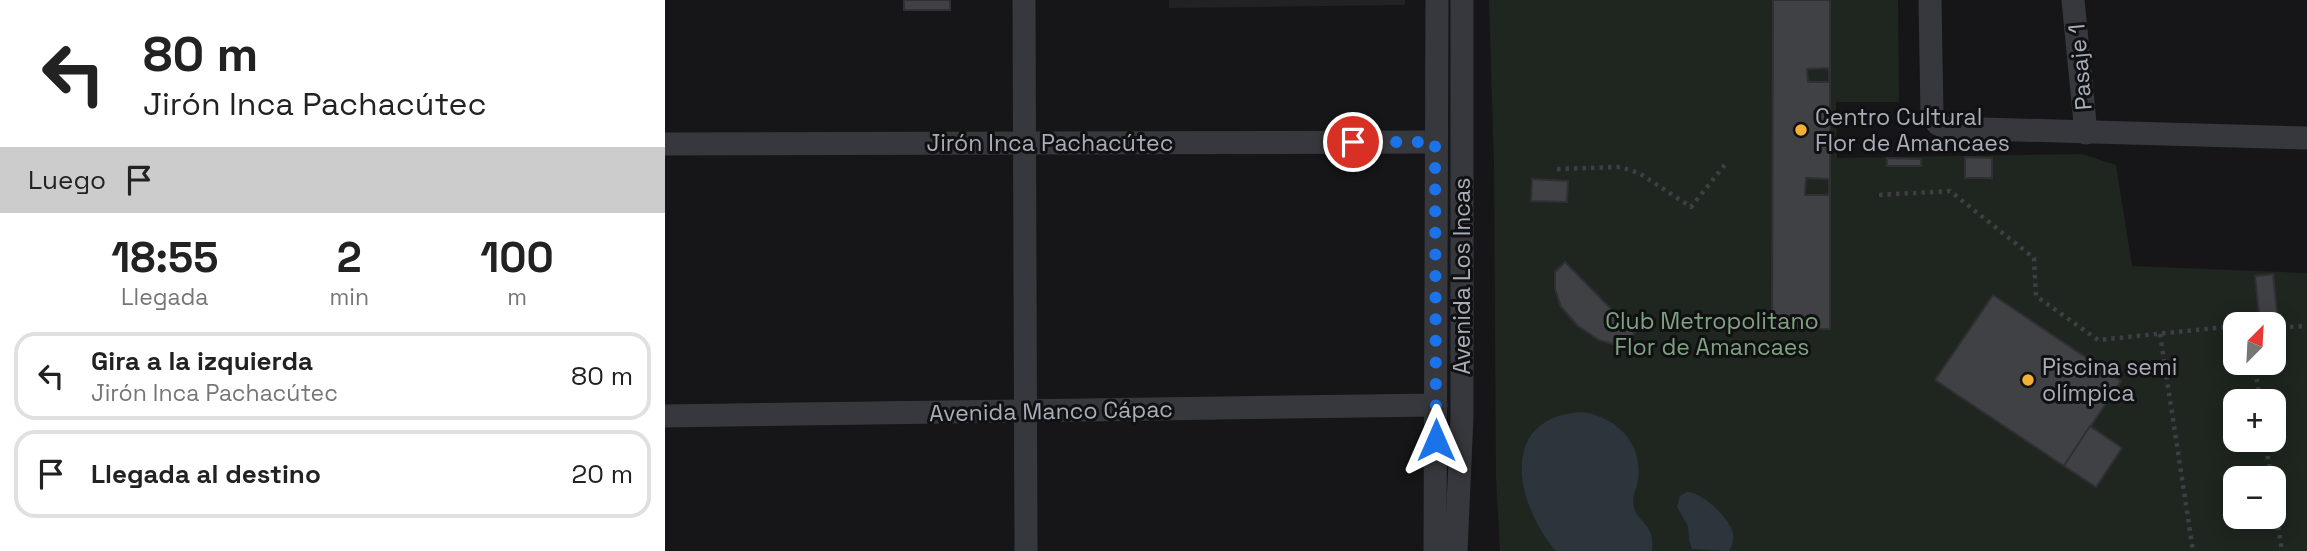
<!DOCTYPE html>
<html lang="es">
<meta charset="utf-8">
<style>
:root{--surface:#fff;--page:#f6f6f6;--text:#222;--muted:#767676;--line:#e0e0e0}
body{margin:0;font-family:"Space Grotesk",sans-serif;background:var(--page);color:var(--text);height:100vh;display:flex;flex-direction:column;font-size:26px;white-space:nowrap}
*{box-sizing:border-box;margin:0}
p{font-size:23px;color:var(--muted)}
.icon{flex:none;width:38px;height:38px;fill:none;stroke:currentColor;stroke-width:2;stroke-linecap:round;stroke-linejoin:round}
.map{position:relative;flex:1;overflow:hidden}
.sheet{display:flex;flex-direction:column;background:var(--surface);width:665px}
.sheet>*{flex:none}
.top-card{background:#fff;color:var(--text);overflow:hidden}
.needle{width:46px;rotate:24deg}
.fabs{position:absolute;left:1558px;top:312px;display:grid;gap:14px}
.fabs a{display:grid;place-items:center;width:63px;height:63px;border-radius:14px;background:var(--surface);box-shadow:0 4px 18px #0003;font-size:35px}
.pin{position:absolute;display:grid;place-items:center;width:60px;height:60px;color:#fff;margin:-30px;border:4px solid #fff;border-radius:50%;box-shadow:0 2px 7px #0007}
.me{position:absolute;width:77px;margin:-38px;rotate:0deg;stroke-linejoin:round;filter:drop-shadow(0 0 5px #0008)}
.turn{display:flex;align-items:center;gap:24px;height:147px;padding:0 28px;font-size:32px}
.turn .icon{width:91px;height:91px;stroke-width:2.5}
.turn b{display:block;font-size:49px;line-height:60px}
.then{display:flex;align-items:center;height:66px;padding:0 28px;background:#0003;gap:14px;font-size:26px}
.eta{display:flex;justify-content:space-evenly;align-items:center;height:119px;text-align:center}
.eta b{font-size:42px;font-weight:700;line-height:49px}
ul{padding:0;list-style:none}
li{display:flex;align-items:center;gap:21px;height:88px;margin:0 14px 10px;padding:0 14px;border:4px solid var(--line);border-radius:21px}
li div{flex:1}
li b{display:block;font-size:26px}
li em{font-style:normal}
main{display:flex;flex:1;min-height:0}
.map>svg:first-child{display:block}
</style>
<main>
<section class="sheet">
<div class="top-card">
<div class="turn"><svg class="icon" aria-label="left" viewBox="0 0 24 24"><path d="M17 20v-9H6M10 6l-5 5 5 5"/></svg><div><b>80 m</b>Jirón Inca Pachacútec</div></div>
<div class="then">Luego<svg class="icon" aria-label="arrive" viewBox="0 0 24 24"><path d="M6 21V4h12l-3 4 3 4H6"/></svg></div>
</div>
<div class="eta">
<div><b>18:55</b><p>Llegada</p></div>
<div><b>2</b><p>min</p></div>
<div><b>100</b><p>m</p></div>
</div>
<ul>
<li><svg class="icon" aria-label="left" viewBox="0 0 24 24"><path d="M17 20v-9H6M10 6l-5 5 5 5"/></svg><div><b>Gira a la izquierda</b><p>Jirón Inca Pachacútec</p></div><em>80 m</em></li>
<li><svg class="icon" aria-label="arrive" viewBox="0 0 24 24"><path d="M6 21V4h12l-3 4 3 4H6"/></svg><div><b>Llegada al destino</b></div><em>20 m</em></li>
</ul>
</section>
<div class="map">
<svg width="1642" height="551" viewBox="0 0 1642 551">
<rect width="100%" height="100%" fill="#161618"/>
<!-- built -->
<polygon fill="#222225" points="504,0 740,0 740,5 504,8"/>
<!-- green -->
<path fill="#1e261f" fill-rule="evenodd" d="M824 0H1233L1234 102H1171L1172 158 1417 154 1451 165 1467 266 1642 273V551H835L831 479 829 165ZM1570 324H1608V362H1570ZM1570 401H1608V439H1570ZM1570 478H1608V516H1570Z"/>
<!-- water -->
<g fill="#2c353c">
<path d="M917 412C952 417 978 443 973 480 972 489 966 497 969 507 974 525 990 523 987 551H891C851 505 831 417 917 412Z"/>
<path d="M1022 492C1037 492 1066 519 1068 534 1069 541 1067 546 1064 551L1027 549 1024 540 1023 526 1012 507 1015 496Z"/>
</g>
<!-- building -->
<g fill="#404145" stroke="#303034" stroke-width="2" fill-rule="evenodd">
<rect x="239" y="0" width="46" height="10"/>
<path d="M1108 0H1165V329L1107 328ZM1164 68V82H1143L1142 69ZM1141 178 1164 179V195H1140Z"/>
<polygon points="1300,157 1327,158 1327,178 1300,178"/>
<polygon points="1222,158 1256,159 1256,166 1222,166"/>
<polygon points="867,179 903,181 902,202 866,201"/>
<polygon points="900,262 970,333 965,338 959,342 948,344 934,340 913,326 896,307 890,289 890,272"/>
<polygon points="1608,274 1615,343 1608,343 1608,324 1595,324 1590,276"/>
<polygon points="1328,295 1456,381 1399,466 1270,380"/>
<polygon points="1425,426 1457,448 1431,487 1399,466"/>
</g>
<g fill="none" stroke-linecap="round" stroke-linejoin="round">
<!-- path -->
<g stroke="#3d3f44" stroke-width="4.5" stroke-dasharray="3.5 5" stroke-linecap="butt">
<polyline points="892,169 955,167 974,173 1026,207 1062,162"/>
<polyline points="1214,195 1285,191 1369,258 1371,296 1433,340 1570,326"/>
<polyline points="1608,328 1642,326"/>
<polyline points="1495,334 1528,551"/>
<polyline points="1589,362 1595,401"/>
<polyline points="1600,439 1606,478"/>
<polyline points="1608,493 1617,551"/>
</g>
<!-- minor -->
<g stroke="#37383d" stroke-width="23">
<polyline points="359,0 361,551"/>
<polyline points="1265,0 1267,115 1273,124 1283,128 1642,138"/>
<polyline points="1408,0 1421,133"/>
<polyline points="0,144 770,142"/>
<polyline points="0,416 771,405"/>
<polyline points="770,551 772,0"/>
<polyline points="791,551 797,416 797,0"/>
</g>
</g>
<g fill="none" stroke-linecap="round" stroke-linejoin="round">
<!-- route -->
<polyline stroke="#1a73e8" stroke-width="12" stroke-dasharray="0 21.6" points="688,142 770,142 771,440"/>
</g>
<!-- markers -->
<g fill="#f2b134" stroke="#111113" stroke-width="2.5">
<circle cx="1136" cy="130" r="7"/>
<circle cx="1363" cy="380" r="7"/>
</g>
<g text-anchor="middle" stroke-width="6" stroke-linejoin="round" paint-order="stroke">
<!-- street labels -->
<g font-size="23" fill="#a8adb8" stroke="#111113">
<text transform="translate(1415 67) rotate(-95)" y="8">Pasaje 1</text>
<text x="385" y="151">Jirón Inca Pachacútec</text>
<text transform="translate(797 276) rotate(-90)" y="8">Avenida Los Incas</text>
<text transform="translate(386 411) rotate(-1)" y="8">Avenida Manco Cápac</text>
</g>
<!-- poi labels -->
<g font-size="23" fill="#a8adb8" stroke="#111113" text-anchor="start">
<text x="1150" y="125">Centro Cultural<tspan x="1150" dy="26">Flor de Amancaes</tspan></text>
<text x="1377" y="375">Piscina semi<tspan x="1377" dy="26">olímpica</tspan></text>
</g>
<!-- park labels -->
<g font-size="23" fill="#7fa381" stroke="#111113">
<text x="1047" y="329">Club Metropolitano<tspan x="1047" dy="26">Flor de Amancaes</tspan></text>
</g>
</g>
</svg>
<div class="fabs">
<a><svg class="needle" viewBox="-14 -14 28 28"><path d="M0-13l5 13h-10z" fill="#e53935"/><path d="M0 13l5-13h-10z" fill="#767676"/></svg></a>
<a>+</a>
<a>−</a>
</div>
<div class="pin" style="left:688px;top:142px;background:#d93025"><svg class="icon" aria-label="arrive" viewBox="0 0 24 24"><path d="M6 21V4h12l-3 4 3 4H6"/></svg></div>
<svg class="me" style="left:771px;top:440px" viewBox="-20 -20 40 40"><path d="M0-17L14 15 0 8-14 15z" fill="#1a73e8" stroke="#fff" stroke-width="4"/></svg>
</div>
</main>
